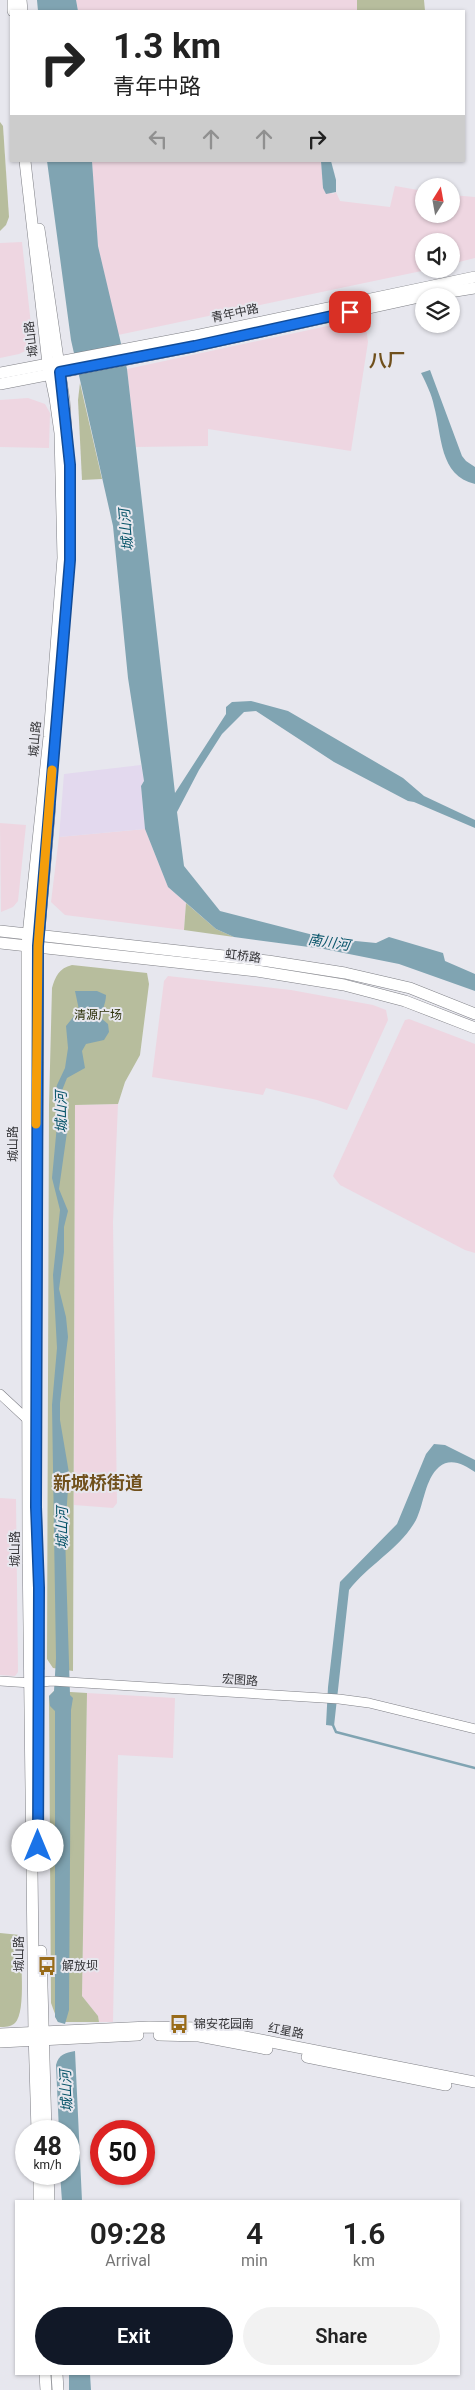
<!DOCTYPE html>
<meta charset="utf-8">
<style>
:root{--surface:#fff;--page:#f2f2f2;--text:#222;--muted:#767676;--accent:#111827}
body{margin:0;font-family:Roboto,"Noto Sans SC",sans-serif;background:var(--page);color:var(--text);height:100vh;display:flex;flex-direction:column;font-size:19px;white-space:nowrap}
*{box-sizing:border-box;margin:0}
p{font-size:16px;color:var(--muted)}
.icon{flex:none;width:28px;height:28px;fill:none;stroke:currentColor;stroke-width:2;stroke-linecap:round;stroke-linejoin:round}
.map{position:relative;flex:1;overflow:hidden}
.side{position:absolute;left:15px;top:2200px;width:445px;height:175px;display:flex;flex-direction:column;background:var(--surface);border-radius:0px;box-shadow:0 1px 4px #0004}
.side>*{flex:none}
.banner{position:absolute;left:10px;top:10px;width:455px;height:152px;border-radius:0px;box-shadow:0 1px 4px #0004;background:#fff;color:var(--text);overflow:hidden}
.needle{width:32px;rotate:11deg}
.fabs{position:absolute;left:415px;top:178px;display:grid;gap:10px}
.fabs a{display:grid;place-items:center;width:45px;height:45px;border-radius:50%;background:var(--surface);box-shadow:0 1px 4px #0004;font-size:25px}
.speed{position:absolute;left:15px;top:2120px;display:flex;gap:10px;font-size:25px;font-weight:700;text-align:center}
.speed>*{display:grid;place-content:center;width:65px;height:65px;border-radius:50%;background:var(--surface);box-shadow:0 1px 4px #0004;line-height:1}
.speed small{font-size:12px;font-weight:400}
.speed .limit{border:8px solid #d22;background:#fff;color:#111}
.pin{position:absolute;display:grid;place-items:center;width:42px;height:42px;color:#fff;margin:-21px;border-radius:10px;box-shadow:0 2px 8px #0006}
.me{position:absolute;width:55px;margin:-28px;rotate:0deg;stroke-linejoin:round;filter:drop-shadow(0 0 4px #0008)}
.turn{display:flex;align-items:center;gap:18px;height:105px;padding:0 20px;font-size:22px}
.turn .icon{width:65px;height:65px;stroke-width:2.5}
.turn b{display:block;font-size:35px;line-height:42px}
.lanes{display:flex;align-items:center;height:48px;padding:0 20px;background:#0003;justify-content:center;gap:25px;direction:ltr}
.lanes .off{opacity:.35}
.eta{display:flex;justify-content:space-evenly;align-items:center;height:85px;text-align:center}
.eta b{font-size:30px;font-weight:600;line-height:35px}
.action{display:flex;gap:10px;margin-top:auto;padding:10px 20px}
.action a{flex:1;height:58px;border-radius:30px;background:var(--accent);color:#fff;font-size:20px;font-weight:600;line-height:58px;text-align:center}
.action a+a{background:var(--page);color:var(--text)}
.map>svg:first-child{display:block}
</style>
<div class="map">
<svg width="475" height="2390" viewBox="0 0 475 2390">
<rect width="100%" height="100%" fill="#e7e7ee"/>
<!-- commercial -->
<g fill="#eed6e1">
<polygon points="76,0 357,0 358,9 357,11 78,11"/>
<polygon points="92,161 321,161 323,188 333,194 336,192 340,201 390,207 395,186 424,191 424,214 451,214 451,195 475,197 475,258 451,264 451,241 424,241 424,269 431,269 118,335 98,246"/>
<polygon points="22,242 32,334 27,350 19,354 0,358 0,243"/>
<polygon points="365,318 368,342 351,451 208,429 208,446 136,447 127,369"/>
<polygon points="28,398 45,404 50,413 49,448 0,447 0,400"/>
<polygon points="0,823 26,825 18,901 13,907 1,912"/>
<polygon points="145,829 168,887 186,903 184,930 65,915 51,902 59,837"/>
<polygon points="168,976 291,990 373,1005 386,1010 388,1020 347,1110 317,1100 266,1088 263,1095 152,1077 164,981"/>
<polygon points="409,1019 475,1044 475,1253 465,1250 340,1185 333,1176 405,1020"/>
<polygon points="118,1104 113,1222 117,1503 113,1508 74,1505 75,1105"/>
<polygon points="0,1498 16,1499 18,1672 15,1676 0,1675"/>
<polygon points="87,1693 175,1698 173,1758 118,1755 113,2022 99,2022 98,2016 82,1996"/>
</g>
<!-- industrial -->
<polygon fill="#e3d9ee" points="141,765 144,781 141,786 145,829 59,837 64,774"/>
<!-- green -->
<g fill="#b7bd9d">
<polygon points="357,0 424,0 425,11 357,11"/>
<polygon points="0,122 3,126 9,217 6,225 0,231"/>
<polygon points="80,383 102,479 82,480 78,400"/>
<polygon points="186,903 216,929 234,937 184,930"/>
<path d="M72 965 147 973 149 984 140 1055 125 1082 118 1104 75 1105 73 1671 53 1668 47 1659 49 1105 52 988C55 977 59 968 72 965Z"/>
<polygon points="54,1691 87,1693 82,1996 98,2016 99,2022 58,2022 51,2003 49,1696"/>
<path d="M0 1933 20 1935C20 1953 27 2012 15 2023 11 2027 5 2027 0 2027Z"/>
</g>
<!-- water -->
<g fill="#80a4b2">
<polygon points="37,0 76,0 78,11 38,11"/>
<polygon points="47,161 92,161 98,246 127,369 175,793 226,714 226,707 232,702 251,701 288,711 403,778 424,796 475,820 475,828 414,802 408,801 334,762 256,711 244,712 222,734 199,770 177,812 184,866 220,911 325,938 376,943 389,937 443,953 445,961 475,974 475,991 399,964 324,949 234,937 216,929 168,887 145,829 141,786 144,781 128,678 113,526 71,340"/>
<polygon points="321,161 331,161 336,180 336,192 326,194 323,188"/>
<path d="M430 370 462 456 466 461 475 467V484C439 476 442 435 434 406 432 395 426 383 421 373Z"/>
<path d="M75 991H97L106 995C106 1004 101 1010 102 1019L108 1024 109 1032 104 1040 86 1044 82 1051 85 1068 67 1078 61 1093 67 1132 59 1189 68 1211 64 1227V1252L59 1289 66 1317 68 1337 60 1403V1420L69 1473 65 1534 70 1695 73 1698 71 1710 69 2010 65 2024 58 2022 55 2017V1711L50 1706 49 1696 54 1691 56 1658 52 1405 57 1348 53 1275 60 1210 52 1178 57 1125 55 1093 57 1085 65 1068 68 1048 66 1026 79 1010Z"/>
<path d="M434 1444 445 1445 475 1460V1472C464 1465 451 1457 439 1467 425 1479 424 1504 416 1520 400 1549 369 1564 349 1590L334 1726 326 1725 328 1687 340 1582 397 1524 426 1454Z"/>
<path d="M75 2051 82 2201H62L60 2174H69V2131H59L56 2065C59 2054 65 2053 75 2051Z"/>
<polygon points="69,2374 90,2374 91,2390 69,2390"/>
</g>
<g fill="none" stroke-linecap="round" stroke-linejoin="round">
<!-- stream -->
<polyline stroke="#80a4b2" stroke-width="2.5" points="332,1723 336,1732 475,1768"/>
<!-- minor casing -->
<g stroke="#7e7f85" stroke-width="10">
<g id="minor">
<polyline points="0,1394 29,1421 36,1422"/>
<polyline points="0,1681 31,1683 52,1681 339,1699 369,1703 475,1729"/>
</g>
</g>
<!-- major casing -->
<g stroke="#7e7f85" stroke-width="12">
<g id="major">
<polyline points="13,0 13,11"/>
<polyline points="21,0 22,11"/>
<polyline points="25,161 48,364 55,398 60,433 63,558 49,737 27,945 28,1546 34,2032 37,2131"/>
<polyline points="39,229 64,400 70,489"/>
<polyline points="425,296 475,288"/>
<polyline points="0,373 195,336 475,277"/>
<polyline points="0,384 195,346 424,296"/>
<polyline points="0,931 268,961 345,973 410,988 475,1014"/>
<polyline points="0,943 257,971 344,985 405,1001 475,1028"/>
<polyline points="36,1335 38,946 50,806"/>
<polyline points="36,1516 39,1667"/>
<polyline points="41,1951 46,2131"/>
<polyline points="0,2034 149,2027 200,2028 475,2082"/>
<polyline points="159,2035 199,2036 267,2049"/>
<polyline points="0,2042 138,2035"/>
<polyline points="307,2057 446,2085"/>
<polyline points="39,2174 39,2201"/>
<polyline points="48,2174 49,2201"/>
<polyline points="45,2374 46,2390"/>
<polyline points="57,2374 58,2390"/>
</g>
</g>
<!-- minor -->
<use href="#minor" stroke="#fff" stroke-width="9"/>
<!-- major -->
<use href="#major" stroke="#fff" stroke-width="11"/>
</g>
<g fill="none" stroke-linecap="round" stroke-linejoin="round">
<!-- route casing -->
<g stroke="#114b97" stroke-width="12">
<polyline id="route" points="38,1846 39,1588 36,1507 38,946 70,560 70,465 60,372 195,346 350,312"/>
</g>
<!-- route -->
<use href="#route" stroke="#1a73e8" stroke-width="9"/>
<!-- slow -->
<polyline stroke="#f59e0b" stroke-width="9" points="36,1124 38,946 52,770"/>
</g>
<!-- icons -->
<defs>
<g id="bus-bare" transform="scale(1.5)"><path d="M-5-6H5V4H4V6H2V4H-2V6H-4V4H-5ZM-3.5-4V0h7V-4ZM-3.5 1.2v1.5H-2V1.2ZM2 1.2v1.5H3.5V1.2Z" fill="#986b19" stroke="#e7e7ee" stroke-width="2.5" paint-order="stroke"/></g>
</defs>
<g fill-rule="evenodd">
<use href="#bus-bare" x="47" y="1966"/>
<use href="#bus-bare" x="179" y="2024"/>
</g>
<g text-anchor="middle" stroke-width="4" stroke-linejoin="round" paint-order="stroke">
<!-- street labels -->
<g font-size="12" fill="#323235" stroke="#e7e7ee">
<text transform="translate(235 313) rotate(-12)" y="4">青年中路</text>
<text transform="translate(31 339) rotate(-97)" y="4">城山路</text>
<text transform="translate(35 739) rotate(-85)" y="4">城山路</text>
<text transform="translate(243 956) rotate(7)" y="4">虹桥路</text>
<text transform="translate(13 1144) rotate(-90)" y="4">城山路</text>
<text transform="translate(15 1549) rotate(-90)" y="4">城山路</text>
<text transform="translate(240 1680) rotate(4)" y="4">宏图路</text>
<text transform="translate(19 1954) rotate(-90)" y="4">城山路</text>
<text transform="translate(286 2031) rotate(11)" y="4">红星路</text>
</g>
<!-- park labels -->
<g font-size="12" fill="#2d3109" stroke="#e7e7ee">
<text x="98" y="1019">清源广场</text>
</g>
<!-- poi labels -->
<g font-size="12" fill="#323235" stroke="#e7e7ee" text-anchor="start">
<text x="62" y="1970">解放坝</text>
<text x="194" y="2028">锦安花园南</text>
</g>
<!-- water labels -->
<g font-size="14" font-style="italic" fill="#065368" stroke="#e7e7ee">
<text transform="translate(126 530) rotate(-95)" y="5">城山河</text>
<text transform="translate(329 942) rotate(9)" y="5">南川河</text>
<text transform="translate(61 1112) rotate(-91)" y="5">城山河</text>
<text transform="translate(62 1528) rotate(-90)" y="5">城山河</text>
<text transform="translate(66 2091) rotate(-93)" y="5">城山河</text>
</g>
<!-- district labels -->
<g font-size="18" font-weight="bold" fill="#70501c" stroke="#e7e7ee">
<text x="387" y="367">八厂</text>
<text x="98" y="1489">新城桥街道</text>
</g>
</g>
</svg>
<div class="fabs">
<a><svg class="needle" viewBox="-14 -14 28 28"><path d="M0-13l5 13h-10z" fill="#e53935"/><path d="M0 13l5-13h-10z" fill="#767676"/></svg></a>
<a><svg class="icon" aria-label="sound" viewBox="0 0 24 24"><path d="M4 9h4l5-4v14l-5-4H4zM17 9q2 3 0 6"/></svg></a>
<a><svg class="icon" aria-label="layers" viewBox="0 0 24 24"><path d="M12 4l9 5-9 5-9-5zM3 14l9 5 9-5"/></svg></a>
</div>
<div class="speed"><div>48<small>km/h</small></div><div class="limit">50</div></div>
<div class="pin" style="left:350px;top:312px;background:#d93025"><svg class="icon" aria-label="arrive" viewBox="0 0 24 24"><path d="M6 21V4h12l-3 4 3 4H6"/></svg></div>
<svg class="me" style="left:38px;top:1846px" viewBox="-20 -20 40 40"><circle r="19" fill="#fff"/><path d="M0-13L10 11 0 6-10 11z" fill="#1a73e8"/></svg>
<div class="banner">
<div class="turn"><svg class="icon" aria-label="right" viewBox="0 0 24 24"><path d="M7 20v-9h11M14 6l5 5-5 5"/></svg><div><b>1.3 km</b>青年中路</div></div>
<div class="lanes"><svg class="icon off" aria-label="left" viewBox="0 0 24 24"><path d="M17 20v-9H6M10 6l-5 5 5 5"/></svg><svg class="icon off" aria-label="ahead" viewBox="0 0 24 24"><path d="M12 20V5M6 11l6-6 6 6"/></svg><svg class="icon off" aria-label="ahead" viewBox="0 0 24 24"><path d="M12 20V5M6 11l6-6 6 6"/></svg><svg class="icon" aria-label="right" viewBox="0 0 24 24"><path d="M7 20v-9h11M14 6l5 5-5 5"/></svg></div>
</div>
<section class="side">
<div class="eta">
<div><b>09:28</b><p>Arrival</p></div>
<div><b>4</b><p>min</p></div>
<div><b>1.6</b><p>km</p></div>
</div>
<div class="action"><a>Exit</a><a>Share</a></div>
</section>
</div>
